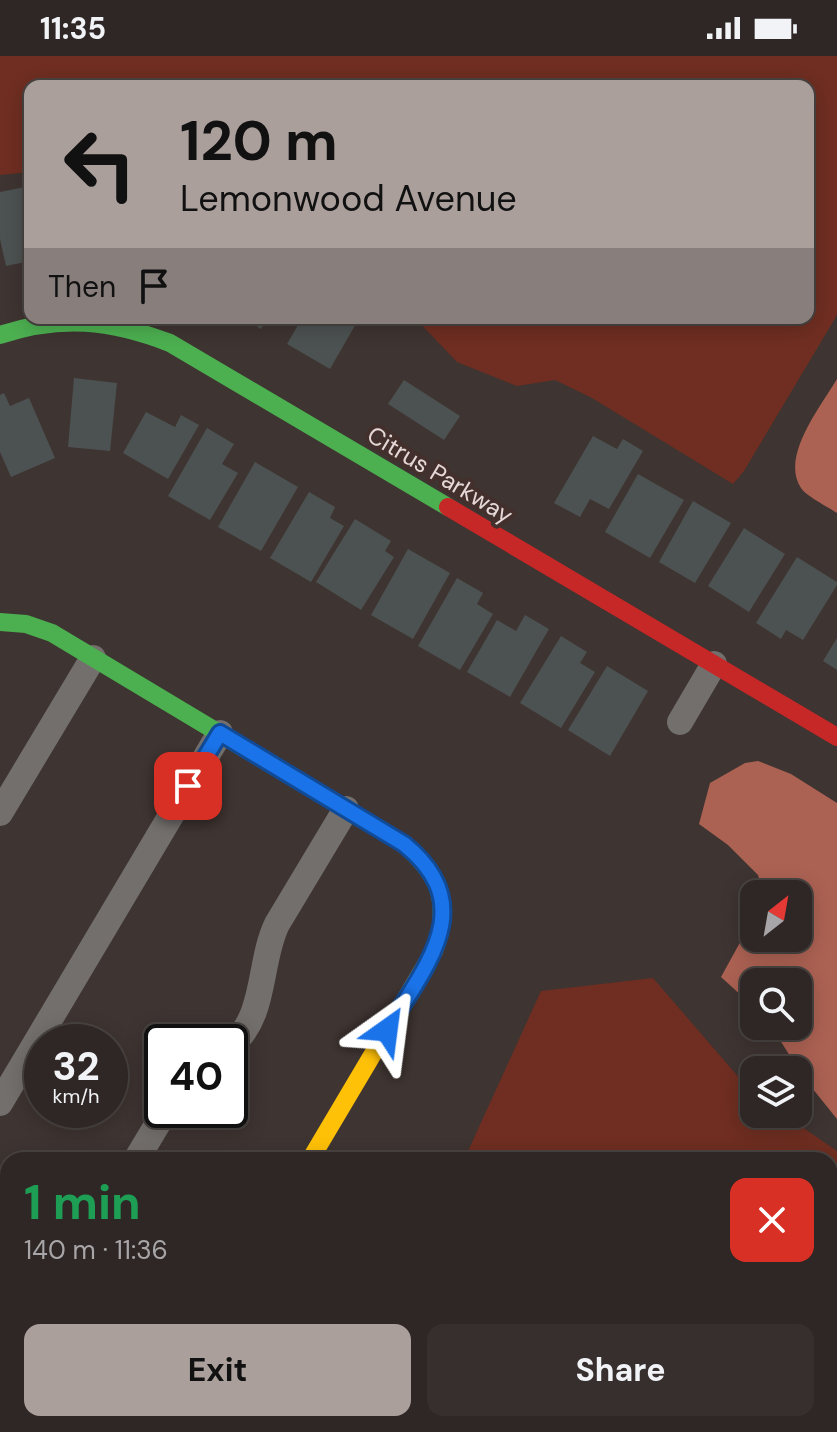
<!DOCTYPE html>
<meta charset="utf-8">
<style>
:root{--surface:#2e2725;--page:#362f2d;--text:#f1f3f6;--muted:#a7a5a7;--line:#494442;--accent:#ab9f9c}
body{margin:0;font-family:"DM Sans",sans-serif;background:var(--page);color:var(--text);height:100vh;display:flex;flex-direction:column;font-size:30px;white-space:nowrap}
*{box-sizing:border-box;margin:0}
p{font-size:26px;color:var(--muted)}
.icon{flex:none;width:44px;height:44px;fill:none;stroke:currentColor;stroke-width:2;stroke-linecap:round;stroke-linejoin:round}
.map{position:relative;flex:1;overflow:hidden}
.side{position:absolute;left:0px;top:1096px;width:838px;height:280px;display:flex;flex-direction:column;background:var(--surface);border-radius:24px 24px 0 0;box-shadow:0 4px 20px #0003,0 0 0 2px var(--line)}
.side>*{flex:none}
.top-card{position:absolute;left:24px;top:24px;width:790px;height:244px;border-radius:16px;box-shadow:0 4px 20px #0003,0 0 0 2px var(--line);background:#ab9f9c;color:#111;overflow:hidden}
.needle{width:52px;rotate:31deg}
.fabs{position:absolute;left:740px;top:824px;display:grid;gap:16px}
.fabs a{display:grid;place-items:center;width:72px;height:72px;border-radius:16px;background:var(--surface);box-shadow:0 4px 20px #0003,0 0 0 2px var(--line);font-size:40px}
.speed{position:absolute;left:24px;top:968px;display:flex;gap:16px;font-size:40px;font-weight:700;text-align:center}
.speed>*{display:grid;place-content:center;width:104px;height:104px;border-radius:50%;background:var(--surface);box-shadow:0 4px 20px #0003,0 0 0 2px var(--line);line-height:1}
.speed small{font-size:20px;font-weight:400}
.speed .limit{border:4px solid #111;border-radius:12px;background:#fff;color:#111}
.pin{position:absolute;display:grid;place-items:center;width:68px;height:68px;color:#fff;margin:-34px;border-radius:16px;box-shadow:0 4px 12px #0006}
.me{position:absolute;width:88px;margin:-44px;rotate:31deg;stroke-linejoin:round;filter:drop-shadow(0 0 6px #0008)}
.turn{display:flex;align-items:center;gap:28px;height:168px;padding:0 24px;font-size:36px}
.turn .icon{width:104px;height:104px;stroke-width:2.5}
.turn b{display:block;font-size:56px;line-height:68px}
.then{display:flex;align-items:center;height:76px;padding:0 24px;background:#0003;gap:16px;font-size:30px}
.round{display:grid;place-items:center;flex:none;width:84px;height:84px;border-radius:16px;background:var(--page)}
.headline{display:flex;align-items:center;justify-content:space-between;height:136px;padding:0 24px}
h1{font-size:48px;font-weight:700;line-height:60px;color:#1e9e55}
.button{display:flex;gap:16px;margin-top:auto;padding:16px 24px}
.button a{flex:1;height:92px;border-radius:16px;background:var(--accent);color:#111;font-size:32px;font-weight:700;line-height:92px;text-align:center}
.button a+a{background:var(--page);color:var(--text)}
.status{display:flex;justify-content:space-between;align-items:center;height:56px;padding:0 40px;background:var(--surface);direction:ltr}
.status svg{height:22px;fill:currentColor}
.map>svg:first-child{display:block}
</style>
<div class="status"><b>11:35</b><svg viewBox="0 0 49 12"><path d="M0 12V9h3v3zM5 12V6h3v6zM10 12V3h3v9zM15 12V0h3v12zM26 1h20v11H26zM47 4h2v5h-2z"/></svg></div>
<div class="map">
<svg width="837" height="1376" viewBox="0 0 837 1376">
<rect width="100%" height="100%" fill="#3e3431"/>
<!-- green -->
<g fill="#6f2e21">
<polygon points="0,0 837,0 837,259 744,415 733,428 592,342 555,324 517,330 457,306 415,262 808,262 808,30 30,30 30,116 0,119"/>
<polygon points="653,922 754,1039 754,1058 783,1058 837,1095 837,1376 444,1376 445,1368 830,1368 830,1104 464,1104 541,935"/>
<path d="M0 1303 8 1306V1368H174C190 1375 214 1374 229 1368H434V1376H0Z"/>
</g>
<!-- water -->
<g fill="#ac6253">
<path d="M837 323V457C828 451 806 440 801 432 780 401 821 350 837 323Z"/>
<polygon points="758,705 791,718 837,747 837,1063 804,1022 771,970 798,970 798,926 754,926 754,951 721,921 754,861 754,882 798,882 798,838 764,838 758,819 728,789 699,768 710,727 745,707"/>
</g>
<!-- building -->
<g fill="#4c5251">
<polygon points="30,130 30,205 6,210 0,183 0,136"/>
<polygon points="244,262 267,262 261,273"/>
<polygon points="302,262 351,262 357,266 330,313 287,288"/>
<polygon points="74,322 117,327 110,395 68,391"/>
<polygon points="404,324 460,360 444,384 388,348"/>
<polygon points="4,337 10,350 29,342 55,402 11,421 0,396 0,339"/>
<polygon points="146,356 175,371 181,359 199,369 168,423 123,397"/>
<polygon points="207,372 234,388 222,408 238,417 210,464 168,440"/>
<polygon points="593,380 617,393 623,383 643,395 609,453 590,443 580,461 554,447"/>
<polygon points="255,406 298,431 261,495 218,471"/>
<polygon points="638,418 684,444 650,502 605,476"/>
<polygon points="309,436 335,451 330,462 344,470 311,526 270,502"/>
<polygon points="693,445 731,467 695,527 659,506"/>
<polygon points="355,463 391,485 385,495 394,501 361,554 316,526"/>
<polygon points="744,472 785,498 749,556 708,530"/>
<polygon points="408,493 450,517 413,583 371,559"/>
<polygon points="797,501 837,526 837,529 803,584 786,574 781,583 756,567"/>
<polygon points="457,522 483,537 477,548 493,558 460,614 418,590"/>
<polygon points="525,559 549,573 510,641 467,616 497,564 516,575"/>
<polygon points="561,580 587,596 580,607 595,616 561,672 520,647"/>
<polygon points="837,582 837,614 823,605"/>
<polygon points="607,610 648,635 610,700 568,674"/>
</g>
<g fill="none" stroke-linecap="round" stroke-linejoin="round">
<!-- street -->
<g stroke="#736f6d" stroke-width="26">
<polyline points="680,666 714,608"/>
<polyline points="0,757 93,602"/>
<path d="M230 990C267 961 258 907 277 868L346 753"/>
<polyline points="0,1047 220,677"/>
<polyline points="136,1104 166,1054"/>
<polyline points="0,1200 8,1204"/>
</g>
<!-- fast -->
<g stroke="#4caf50" stroke-width="18">
<path d="M0 279C61 259 110 264 170 287L448 451"/>
<path d="M0 566 26 568 52 577 404 788C434 815 447 836 440 876"/>
</g>
<!-- slow -->
<polyline stroke="#ffc107" stroke-width="18" points="310,1104 434,895 440,876"/>
<!-- jam -->
<polyline stroke="#c62828" stroke-width="18" points="448,451 837,681"/>
</g>
<g fill="none" stroke-linecap="round" stroke-linejoin="round">
<!-- route casing -->
<g stroke="#114b97" stroke-width="20">
<path id="route" d="M188 730 220 677 404 788C481 850 425 910 387 974"/>
</g>
<!-- route -->
<use href="#route" stroke="#1a73e8" stroke-width="14"/>
</g>
<g text-anchor="middle" stroke-width="8" stroke-linejoin="round" paint-order="stroke">
<!-- street labels -->
<g font-size="24" fill="#e5d8d6" stroke="#43302c">
<text transform="translate(440 419) rotate(31)" y="8">Citrus Parkway</text>
</g>
</g>
</svg>
<div class="fabs">
<a><svg class="needle" viewBox="-14 -14 28 28"><path d="M0-13l5 13h-10z" fill="#e53935"/><path d="M0 13l5-13h-10z" fill="#a7a5a7"/></svg></a>
<a><svg class="icon" aria-label="search" viewBox="0 0 24 24"><circle cx="10" cy="10" r="6"/><path d="M15 15l6 6"/></svg></a>
<a><svg class="icon" aria-label="layers" viewBox="0 0 24 24"><path d="M12 4l9 5-9 5-9-5zM3 14l9 5 9-5"/></svg></a>
</div>
<div class="speed"><div>32<small>km/h</small></div><div class="limit">40</div></div>
<div class="pin" style="left:188px;top:730px;background:#d93025"><svg class="icon" aria-label="arrive" viewBox="0 0 24 24"><path d="M6 21V4h12l-3 4 3 4H6"/></svg></div>
<svg class="me" style="left:387px;top:974px" viewBox="-20 -20 40 40"><path d="M0-17L14 15 0 8-14 15z" fill="#1a73e8" stroke="#fff" stroke-width="4"/></svg>
<div class="top-card">
<div class="turn"><svg class="icon" aria-label="left" viewBox="0 0 24 24"><path d="M17 20v-9H6M10 6l-5 5 5 5"/></svg><div><b>120 m</b>Lemonwood Avenue</div></div>
<div class="then">Then<svg class="icon" aria-label="arrive" viewBox="0 0 24 24"><path d="M6 21V4h12l-3 4 3 4H6"/></svg></div>
</div>
<section class="side">
<div class="headline"><div><h1>1 min</h1><p>140 m · 11:36</p></div><a class="round" style="background:#d93025;color:#fff"><svg class="icon" aria-label="close" viewBox="0 0 24 24"><path d="M6 6l12 12M18 6L6 18"/></svg></a></div>
<div class="button"><a>Exit</a><a>Share</a></div>
</section>
</div>
